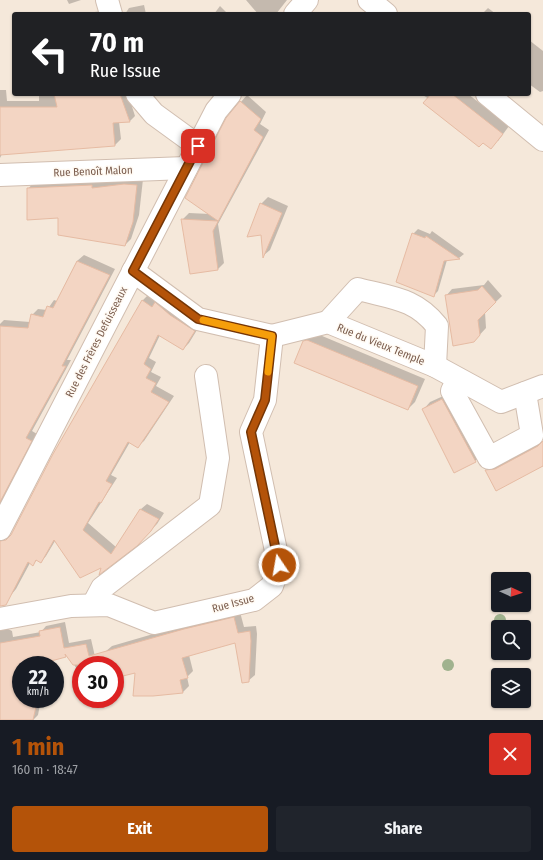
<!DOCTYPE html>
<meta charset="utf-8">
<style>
:root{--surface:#171b24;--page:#20242c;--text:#f1f3f6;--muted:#9ea1a6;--accent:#b45309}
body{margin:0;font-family:"Fira Sans Condensed",sans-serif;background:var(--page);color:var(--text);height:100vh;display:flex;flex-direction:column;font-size:15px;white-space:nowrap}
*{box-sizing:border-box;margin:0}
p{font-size:13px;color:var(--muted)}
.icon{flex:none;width:22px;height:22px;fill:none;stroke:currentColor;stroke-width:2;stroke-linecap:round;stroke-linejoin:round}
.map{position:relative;height:720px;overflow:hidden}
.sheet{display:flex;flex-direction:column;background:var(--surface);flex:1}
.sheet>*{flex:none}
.banner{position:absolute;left:12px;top:12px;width:519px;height:84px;border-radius:4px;box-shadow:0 1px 3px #0004;background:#202124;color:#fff;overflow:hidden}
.needle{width:26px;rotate:93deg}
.controls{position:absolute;left:491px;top:572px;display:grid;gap:8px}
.controls a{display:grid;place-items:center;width:40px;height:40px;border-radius:4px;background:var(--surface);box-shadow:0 1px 3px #0004;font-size:20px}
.speed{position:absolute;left:12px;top:656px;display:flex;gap:8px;font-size:20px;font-weight:700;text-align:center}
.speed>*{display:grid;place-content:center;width:52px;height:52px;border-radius:50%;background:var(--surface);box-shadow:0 1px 3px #0004;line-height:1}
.speed small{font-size:10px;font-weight:400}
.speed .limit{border:6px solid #d22;background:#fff;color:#111}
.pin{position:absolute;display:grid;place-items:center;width:34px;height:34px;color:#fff;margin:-17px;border-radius:8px;box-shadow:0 2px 6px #0006}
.me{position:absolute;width:44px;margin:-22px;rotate:348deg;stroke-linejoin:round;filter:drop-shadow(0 0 3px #0008)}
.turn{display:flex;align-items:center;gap:14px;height:84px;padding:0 12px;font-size:18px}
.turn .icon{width:52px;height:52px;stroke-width:2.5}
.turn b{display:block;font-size:28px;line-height:34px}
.round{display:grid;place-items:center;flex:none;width:42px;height:42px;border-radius:4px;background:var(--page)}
.overview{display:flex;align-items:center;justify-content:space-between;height:68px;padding:0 12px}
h1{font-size:24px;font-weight:700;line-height:30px;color:var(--accent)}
.primary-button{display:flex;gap:8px;margin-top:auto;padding:8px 12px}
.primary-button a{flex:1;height:46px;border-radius:4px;background:var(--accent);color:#fff;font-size:16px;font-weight:700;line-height:46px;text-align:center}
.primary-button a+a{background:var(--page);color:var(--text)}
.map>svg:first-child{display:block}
</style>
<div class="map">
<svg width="543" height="720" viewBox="0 0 543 720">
<rect width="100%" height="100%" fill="#fdf6ec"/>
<!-- residential -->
<path fill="#f5e8da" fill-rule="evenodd" d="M0 0H543V720H0ZM14 14H529V94H14ZM498 579H524V605H498ZM498 627H524V653H498ZM21 665H55V699H21ZM81 665H115V699H81ZM498 675H524V701H498Z"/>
<!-- shadow -->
<g fill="#0003">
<polygon points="67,0 81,0 69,4"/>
<polygon points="246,0 287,0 276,14 258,14"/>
<polygon points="144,5 146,14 125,14 129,8"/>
<polygon points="220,6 228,14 214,14"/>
<polygon points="488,8 496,14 482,14"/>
<polygon points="101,11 102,14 82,14"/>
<polygon points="529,40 543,51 543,91 540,92 529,84"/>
<polygon points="0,90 6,90 7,101 39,101 39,94 128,94 135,116 130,121 119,122 121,139 115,145 2,154 0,158"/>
<polygon points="421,94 468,94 509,126 498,141"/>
<polygon points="247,95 266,112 260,124 269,130 218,224 224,263 218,269 191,273 183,219 189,213 210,214 227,118"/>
<polygon points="143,179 139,215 131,239 125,245 59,217 28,189 34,182"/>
<polygon points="268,197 288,206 270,250 264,255 261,234 261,204"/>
<polygon points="418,229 430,234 432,231 464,254 459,258 447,260 438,291 433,296 413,234"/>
<polygon points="84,255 115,269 67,360 71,360 32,431 37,434 0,506 0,324 4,320 30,322 32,315 38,309 47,310 54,300 57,301 77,261"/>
<polygon points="488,280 502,296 485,312 486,328 474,341 446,296 452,289 484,285"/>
<polygon points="148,295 200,325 189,343 183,349 160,335 149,358 156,362 151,372 161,377 156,386 174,396 144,441 138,446 130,442 111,475 117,478 88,523 116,547 141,509 147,504 164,513 157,524 136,545 103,566 55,541 46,556 41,562 37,560 33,564 30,563 16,589 11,595 0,588 0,548 13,533 142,301"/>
<polygon points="315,333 425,379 415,402 408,409 304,342 311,334"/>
<polygon points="450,393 483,454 475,461 455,471 423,410 430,402"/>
<polygon points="543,441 543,466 496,489 487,470 494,463 503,462"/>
<polygon points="240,612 244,627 256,626 257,634 255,675 248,681 236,642 189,655 193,671 187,677 189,686 183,692 136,672 115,677 115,665 109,665 105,652 112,646 191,623"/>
<polygon points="65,622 69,643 91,639 96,661 92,665 81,665 81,668 77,669 67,655 36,665 21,665 21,699 41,699 38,715 33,720 0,720 0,625 12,631 13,637 41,632 46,626"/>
</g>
<!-- building -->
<g fill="#f3d5c3" stroke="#e6bba3">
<polygon points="54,94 120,94 130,122 113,123 115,146 0,155 0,107 57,107"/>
<polygon points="431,94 452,94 503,134 491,149 483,143 479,147 423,103"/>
<polygon points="240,101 261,119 254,130 263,137 213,231 218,270 190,274 181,219 218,221 185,198 226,118"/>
<polygon points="124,184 137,185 133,222 125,246 58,235 58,218 27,220 27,188 92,185 92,188"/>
<polygon points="260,203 282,213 263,258 261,235 247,237"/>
<polygon points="412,233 425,238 426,236 460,259 444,261 434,297 396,282"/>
<polygon points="77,261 110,275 62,366 66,366 26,438 32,441 0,502 0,326 28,328 31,314 43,317 47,306 53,308"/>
<polygon points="482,286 496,302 478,320 480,335 474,342 453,346 445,295 478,290"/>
<polygon points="142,300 152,307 155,302 170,315 195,331 183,350 158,335 144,364 151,369 146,378 156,383 151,392 169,402 138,448 128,442 106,481 112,484 101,503 99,502 83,530 111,554 140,509 159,519 151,531 137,546 99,575 101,568 80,578 54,540 41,563 36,560 33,566 28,562 6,605 0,606 0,541 6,540 11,535 53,454"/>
<polygon points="307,340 418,386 408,410 294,363 303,341"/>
<polygon points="442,399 476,462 454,473 422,409"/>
<polygon points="543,441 543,466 496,491 485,470 495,469 538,446"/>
<polygon points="234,617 238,633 250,631 251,641 249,682 242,683 235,643 182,658 188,678 180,680 183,693 153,696 133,696 135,673 115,678 115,665 73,665 65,654 66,657 36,665 21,665 21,699 37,702 33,720 0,720 0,643 40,636 39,631 60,627 64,648 86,644 89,656 184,629"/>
</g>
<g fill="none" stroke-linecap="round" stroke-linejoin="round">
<!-- minor casing -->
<g stroke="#d1beb0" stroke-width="24">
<g id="minor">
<polyline points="107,0 111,14"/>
<polyline points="369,0 386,14"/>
<polyline points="295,14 307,0"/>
<polyline points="137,94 154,114 198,146"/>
<polyline points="487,94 543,140"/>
<polyline points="0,175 186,168"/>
<path d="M328 322 358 289C391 298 415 298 437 326L435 366"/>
<polyline points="272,336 328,322 435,366 501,402 543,386"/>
<polyline points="458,379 452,391 489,458 532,435 525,393"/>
<polyline points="0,529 216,111 230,94"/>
<polyline points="93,605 102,588 210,505 218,458 206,376"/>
<polyline points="0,619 71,606 109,605 154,623 254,600 272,586 279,565 251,432 265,400 272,336 198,319 133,271"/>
</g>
</g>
<!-- minor -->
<use href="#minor" stroke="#fff" stroke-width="22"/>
</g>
<!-- trees -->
<g fill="#a0b28e">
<circle cx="500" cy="620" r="6"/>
<circle cx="448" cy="665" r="6"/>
</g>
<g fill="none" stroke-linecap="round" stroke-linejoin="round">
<!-- route casing -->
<g stroke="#753606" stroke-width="10">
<polyline id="route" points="198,146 133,271 198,319 272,336 265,400 251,432 279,565"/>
</g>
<!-- route -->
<use href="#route" stroke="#b45309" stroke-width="7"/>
<!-- slow -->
<polyline stroke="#f59e0b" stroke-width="7" points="203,320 272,336 268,372"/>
</g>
<g text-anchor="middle" stroke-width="3" stroke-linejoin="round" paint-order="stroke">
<!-- street labels -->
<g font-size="11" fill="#7a5c4d" stroke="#fffaf3">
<text transform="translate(93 171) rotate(-2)" y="4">Rue Benoît Malon</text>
<text transform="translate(96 342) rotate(-63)" y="4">Rue des Frères Defuisseaux</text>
<text transform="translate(381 344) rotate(22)" y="4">Rue du Vieux Temple</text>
<text transform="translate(233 603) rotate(-15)" y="4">Rue Issue</text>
</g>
</g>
</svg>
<div class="controls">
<a><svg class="needle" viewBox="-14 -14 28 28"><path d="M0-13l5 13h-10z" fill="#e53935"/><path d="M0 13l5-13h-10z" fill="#9ea1a6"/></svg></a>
<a><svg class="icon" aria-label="search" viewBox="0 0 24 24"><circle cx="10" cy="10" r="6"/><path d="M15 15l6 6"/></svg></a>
<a><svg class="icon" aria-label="layers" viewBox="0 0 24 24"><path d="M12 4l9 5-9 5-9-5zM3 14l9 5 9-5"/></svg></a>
</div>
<div class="speed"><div>22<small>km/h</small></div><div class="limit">30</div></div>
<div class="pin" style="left:198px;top:146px;background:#d93025"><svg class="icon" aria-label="arrive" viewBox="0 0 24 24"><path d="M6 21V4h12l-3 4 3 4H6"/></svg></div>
<svg class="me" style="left:279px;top:565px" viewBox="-20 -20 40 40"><circle r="17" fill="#b45309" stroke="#fff" stroke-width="3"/><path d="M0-11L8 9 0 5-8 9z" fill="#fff"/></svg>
<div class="banner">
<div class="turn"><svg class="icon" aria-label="left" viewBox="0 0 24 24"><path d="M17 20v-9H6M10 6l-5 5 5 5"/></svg><div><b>70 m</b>Rue Issue</div></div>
</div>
</div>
<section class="sheet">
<div class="overview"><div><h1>1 min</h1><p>160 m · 18:47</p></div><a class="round" style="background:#d93025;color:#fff"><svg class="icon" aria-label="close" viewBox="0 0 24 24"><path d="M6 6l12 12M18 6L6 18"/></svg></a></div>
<div class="primary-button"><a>Exit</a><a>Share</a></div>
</section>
